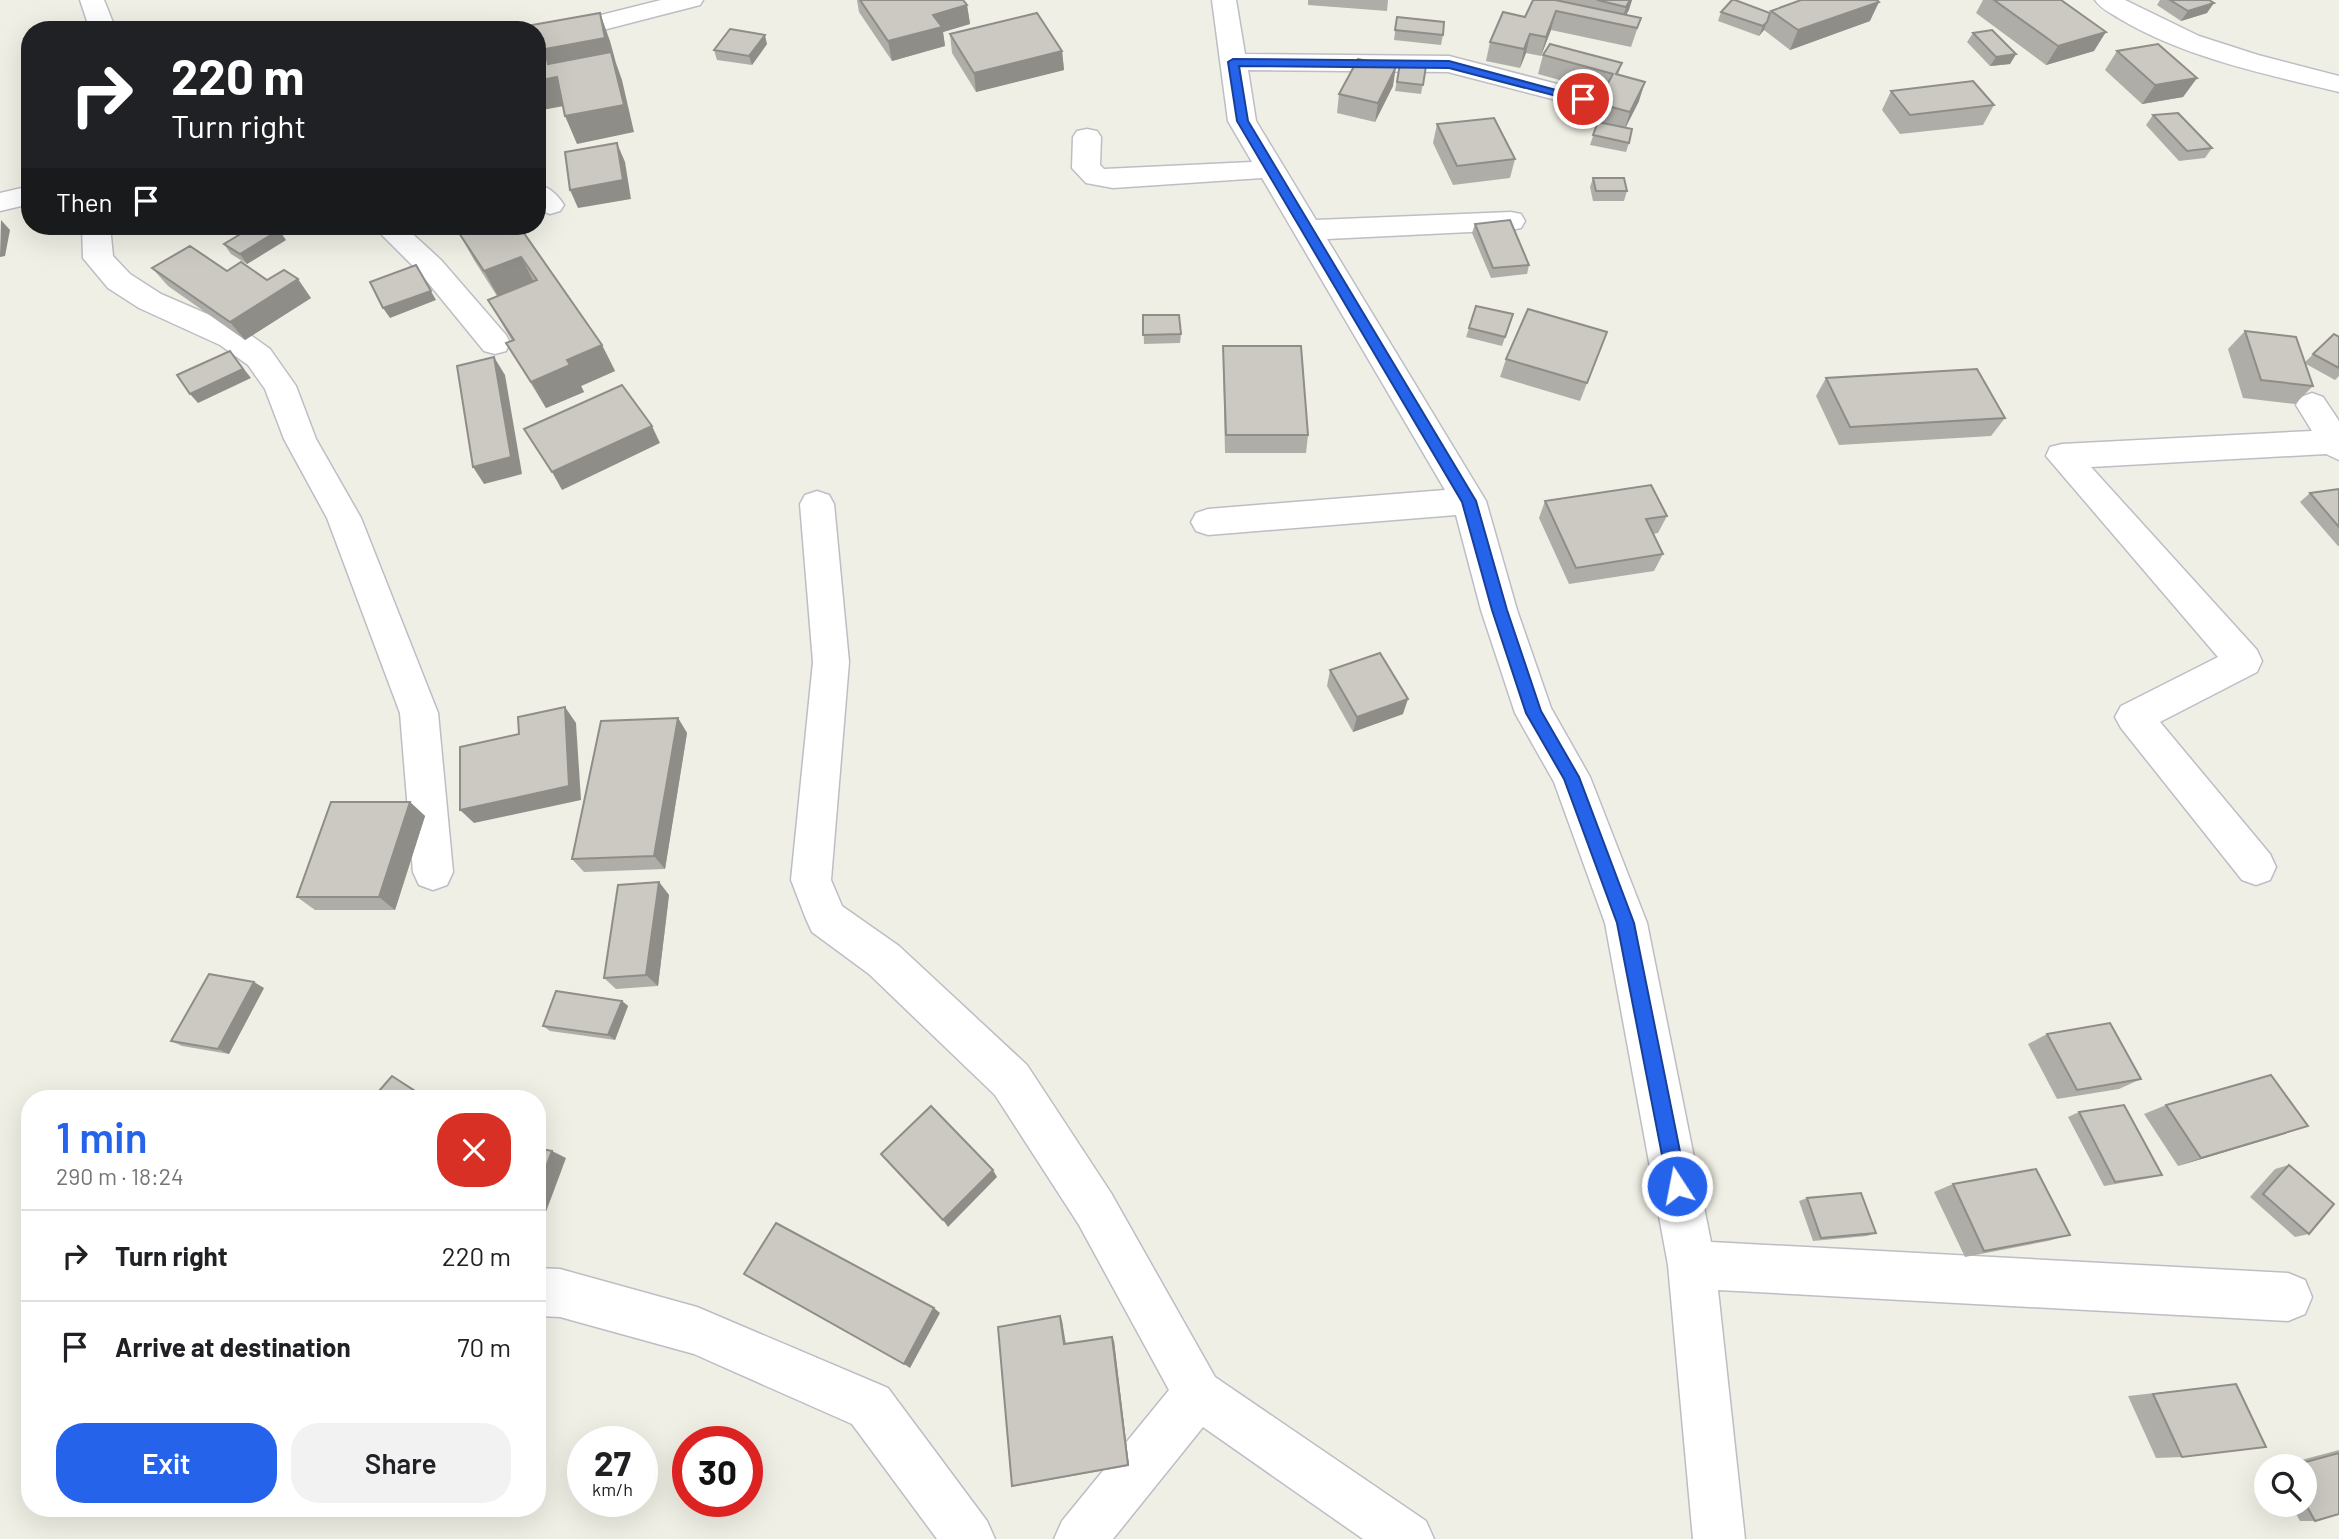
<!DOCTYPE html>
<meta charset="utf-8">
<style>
:root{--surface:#fff;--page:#f2f2f2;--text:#202124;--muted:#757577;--line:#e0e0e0;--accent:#2563eb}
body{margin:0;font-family:Barlow,sans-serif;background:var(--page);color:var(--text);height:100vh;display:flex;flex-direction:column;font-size:26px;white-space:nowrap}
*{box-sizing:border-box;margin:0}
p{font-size:23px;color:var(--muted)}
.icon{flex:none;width:38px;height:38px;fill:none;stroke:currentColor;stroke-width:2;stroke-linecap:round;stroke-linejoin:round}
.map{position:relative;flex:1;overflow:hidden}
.panel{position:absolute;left:21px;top:1090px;width:525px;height:427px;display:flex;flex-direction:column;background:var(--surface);border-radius:28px;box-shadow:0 7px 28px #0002}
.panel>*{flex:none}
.hud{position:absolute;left:21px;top:21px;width:525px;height:214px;border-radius:28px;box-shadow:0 7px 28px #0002;background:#202124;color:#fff;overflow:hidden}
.controls{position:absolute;left:2254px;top:1454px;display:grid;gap:14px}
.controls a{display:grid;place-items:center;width:63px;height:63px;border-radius:50%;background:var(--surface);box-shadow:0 7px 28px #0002;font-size:35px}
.speed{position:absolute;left:567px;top:1426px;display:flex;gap:14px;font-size:35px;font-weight:700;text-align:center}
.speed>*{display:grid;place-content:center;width:91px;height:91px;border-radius:50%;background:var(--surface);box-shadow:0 7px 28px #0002;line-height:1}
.speed small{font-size:18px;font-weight:400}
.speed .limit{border:10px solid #d22;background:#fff;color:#111}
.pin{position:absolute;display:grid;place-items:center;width:60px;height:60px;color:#fff;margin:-30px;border:4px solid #fff;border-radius:50%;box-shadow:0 2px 7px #0007}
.me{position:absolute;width:77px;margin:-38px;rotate:349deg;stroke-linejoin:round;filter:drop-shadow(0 0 5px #0008)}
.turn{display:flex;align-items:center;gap:24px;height:147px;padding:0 35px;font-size:32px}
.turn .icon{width:91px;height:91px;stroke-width:2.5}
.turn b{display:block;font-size:49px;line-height:60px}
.then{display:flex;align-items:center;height:66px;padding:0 35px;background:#0003;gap:14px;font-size:26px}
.round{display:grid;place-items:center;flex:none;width:74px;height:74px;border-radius:28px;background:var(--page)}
.headline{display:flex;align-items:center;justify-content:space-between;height:119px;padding:0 35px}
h1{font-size:42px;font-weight:600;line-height:52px;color:var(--accent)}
.action{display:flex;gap:14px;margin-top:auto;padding:14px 35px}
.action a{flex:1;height:80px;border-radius:28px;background:var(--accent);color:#fff;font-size:28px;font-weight:600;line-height:80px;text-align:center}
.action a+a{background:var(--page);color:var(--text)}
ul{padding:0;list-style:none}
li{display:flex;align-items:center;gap:21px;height:91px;padding:0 35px;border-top:2px solid var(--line)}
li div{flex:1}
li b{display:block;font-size:26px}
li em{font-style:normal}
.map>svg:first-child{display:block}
</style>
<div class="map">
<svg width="2339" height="1539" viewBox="0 0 2339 1539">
<rect width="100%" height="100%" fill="#f0efe5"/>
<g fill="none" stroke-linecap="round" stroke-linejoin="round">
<!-- minor casing -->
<g stroke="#bdbec5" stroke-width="3">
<g id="minor">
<polygon points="80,0 104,0 116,30 90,30"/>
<polygon points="661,0 703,0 700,5 537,47 537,31"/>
<polygon points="1212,0 1236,0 1245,54 1449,56 1592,93 1596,99 1592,105 1583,107 1448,72 1248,70 1256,121 1316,220 1511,212 1521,214 1525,221 1521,228 1511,230 1327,239 1486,501 1517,610 1551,708 1590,777 1647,923 1711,1242 2288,1273 2305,1280 2312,1297 2305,1314 2288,1321 1718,1290 1745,1539 1693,1539 1668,1265 1605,923 1554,782 1515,713 1481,610 1456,515 1208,535 1196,531 1191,522 1196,513 1208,509 1445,490 1262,178 1113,188 1086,183 1072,168 1073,137 1077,131 1087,129 1097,131 1101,137 1100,165 1104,169 1252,162 1228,121"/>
<path d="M2095 0H2125L2199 36 2258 55 2339 76V92C2265 74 2186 58 2120 19 2111 13 2101 9 2095 0Z"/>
<path d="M537 184C549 187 557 194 564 205L560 211 550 214 537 209Z"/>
<polygon points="30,186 30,204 0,211 0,193"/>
<polygon points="82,226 110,226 113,256 130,274 161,294 242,329 270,349 296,386 316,439 361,518 438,713 453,872 447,885 433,890 419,885 413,872 400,713 327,518 284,439 265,389 248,365 220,345 139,308 108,288 83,258"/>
<polygon points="373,226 404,226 441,260 506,335 510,343 506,351 495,354 484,351 421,274"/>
<polygon points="2312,393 2323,397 2339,421 2339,460 2326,454 2091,467 2257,650 2262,661 2257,672 2160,722 2270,854 2276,867 2270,880 2256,885 2242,880 2121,728 2115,717 2121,706 2218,657 2046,456 2050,447 2062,444 2312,431 2296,405 2301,397"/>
<polygon points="817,491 829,495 834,504 849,662 831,880 842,906 899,946 1027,1065 1111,1193 1215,1377 1426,1521 1434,1539 1363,1539 1203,1427 1113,1539 1054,1539 1062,1521 1169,1390 1079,1225 995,1095 869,974 812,932 806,919 791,880 813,662 800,504 805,495"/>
<polygon points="537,1268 560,1269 697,1307 888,1388 987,1521 995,1539 937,1539 852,1424 694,1354 560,1317 537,1316"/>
</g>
</g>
<!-- minor -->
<use href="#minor" fill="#fff" fill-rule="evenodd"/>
</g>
<!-- wall -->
<g fill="#afada7">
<polygon points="857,0 963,0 967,5 970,24 943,32 945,46 892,61 859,12"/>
<polygon points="1308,0 1388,0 1387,11 1308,5"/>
<polygon points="1533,0 1632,0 1626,15 1641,18 1631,47 1551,30 1541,56 1526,53 1520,68 1486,61 1490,42 1525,17"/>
<polygon points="1731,0 1735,0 1770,13 1771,11 1870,21 1790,50 1764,30 1759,36 1718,21 1721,12"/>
<polygon points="1983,0 2061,0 2094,51 2046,65 1976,13"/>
<polygon points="2160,0 2209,0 2207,13 2181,21 2157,5"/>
<polygon points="1397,17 1443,35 1441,45 1394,40"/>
<polygon points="1973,33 2016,54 2010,64 1990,66 1967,42"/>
<polygon points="950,34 1062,51 1064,70 976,92 952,53"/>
<polygon points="767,44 752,65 717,60 714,50"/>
<polygon points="2117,51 2197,78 2183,97 2142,104 2105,70"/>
<polygon points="1543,55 1622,63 1618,75 1639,101 1625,128 1629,143 1626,152 1590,145 1597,124 1591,122 1597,103 1603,92 1538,74"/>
<polygon points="1400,63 1426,66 1421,94 1395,91"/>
<polygon points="1393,86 1375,122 1337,113 1339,94"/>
<polygon points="1891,91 1994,105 1983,125 1900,134 1882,110"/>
<polygon points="2153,115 2212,148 2205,158 2179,161 2146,125"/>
<polygon points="1437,124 1515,159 1510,178 1453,185 1433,143"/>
<polygon points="1593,178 1627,191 1624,201 1593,201 1590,187"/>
<polygon points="1475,224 1529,265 1527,274 1491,278 1472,233"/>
<polygon points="467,226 519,226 602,345 615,371 581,386 584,392 546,408 506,343 512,341 488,300 497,296 474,260 459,233 469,229"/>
<polygon points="286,240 247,264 231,254 224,244"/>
<polygon points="152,268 267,280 311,298 245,340 168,286"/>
<polygon points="1513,314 1502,346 1466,337 1469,328"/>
<polygon points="1143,315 1181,334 1180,343 1144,344"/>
<polygon points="2245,331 2305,362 2334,334 2339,337 2339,376 2335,380 2306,364 2313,386 2295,404 2243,398 2228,349"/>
<polygon points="1607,332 1580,401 1500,377 1506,359"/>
<polygon points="1223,346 1308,435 1306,453 1225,453 1223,364"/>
<polygon points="1826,378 2005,418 1991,436 1839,445 1816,396"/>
<polygon points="2339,489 2339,546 2338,546 2300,502 2310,493"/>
<polygon points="1545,501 1667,516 1658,533 1653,534 1663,554 1654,571 1569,584 1539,518"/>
<polygon points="1330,670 1403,714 1353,732 1327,686"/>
<polygon points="678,718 687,733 665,869 584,872 572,859"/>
<polygon points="410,802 425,816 395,910 315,910 297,897"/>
<polygon points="659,882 669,895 658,986 616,989 604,978"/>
<polygon points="264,988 229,1054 182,1046 171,1041"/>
<polygon points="622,1001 628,1006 615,1040 550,1031 543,1026"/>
<polygon points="2047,1034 2141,1079 2119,1089 2057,1099 2028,1044"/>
<polygon points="2166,1105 2308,1126 2178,1166 2144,1114"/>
<polygon points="2079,1112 2162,1175 2150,1178 2104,1186 2068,1117"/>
<polygon points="2289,1165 2309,1234 2295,1237 2250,1197 2275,1169"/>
<polygon points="1953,1184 2070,1235 2048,1241 1965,1257 1934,1192"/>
<polygon points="1807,1198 1876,1233 1867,1236 1813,1241 1799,1201"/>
<polygon points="1060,1316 1062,1321 1066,1344 1114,1341 1129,1466 1016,1486 1012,1486"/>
<polygon points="2236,1384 2182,1457 2156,1458 2128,1396"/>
<polygon points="2339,1450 2339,1514 2315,1521 2300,1521 2291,1505 2305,1505 2305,1466 2278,1466"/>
</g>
<!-- shaded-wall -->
<g fill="#8e8d88">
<polygon points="1630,0 1632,0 1629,10 1620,26 1626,7"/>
<polygon points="1879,2 1870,21 1790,50 1798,30"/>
<polygon points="2214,3 2207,13 2181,21 2188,11"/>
<polygon points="967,5 970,24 943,32 945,46 892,61 888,41 933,15"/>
<polygon points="1556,11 1551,30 1541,56 1546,37"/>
<polygon points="600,13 610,41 616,63 622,80 634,132 577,144 565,116 569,105 537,111 537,81 545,49"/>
<polygon points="1767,22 1764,30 1759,36 1763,26"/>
<polygon points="2106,32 2094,51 2046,65 2058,46"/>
<polygon points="1530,34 1526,53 1520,68 1524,49"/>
<polygon points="765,35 767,44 752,65 749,56"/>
<polygon points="1062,51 1064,70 976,92 974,73"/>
<polygon points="2016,54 2010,64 1990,66 1996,57"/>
<polygon points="1396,67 1393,86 1375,122 1378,103"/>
<polygon points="2197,78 2183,97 2142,104 2155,85"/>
<polygon points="1645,82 1639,101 1624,131 1630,112"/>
<polygon points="617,143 625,162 631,199 578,208 570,190"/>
<polygon points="1,220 10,230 5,256 0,257"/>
<polygon points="141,226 172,226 147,233"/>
<polygon points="207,226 240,226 213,234"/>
<polygon points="299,226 329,226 305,235"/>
<polygon points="279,230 286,240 247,264 240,254"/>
<polygon points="521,257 535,284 499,298 484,271"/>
<polygon points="416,265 436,300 390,318 383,308"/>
<polygon points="298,279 311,298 245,340 230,322"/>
<polygon points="602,345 615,371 581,386 584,392 546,408 531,382 567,360"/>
<polygon points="230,351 251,378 198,403 190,394"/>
<polygon points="494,357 505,375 522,474 484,484 473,467"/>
<polygon points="652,426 660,443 562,490 552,472"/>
<polygon points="1408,699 1403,714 1353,732 1357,717"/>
<polygon points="565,707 576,723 581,800 474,823 460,810"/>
<polygon points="678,718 687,733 665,869 654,856"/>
<polygon points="410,802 425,816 395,910 379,897"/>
<polygon points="659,882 669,895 658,986 646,975"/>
<polygon points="254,982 264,988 229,1054 218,1049"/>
<polygon points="622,1001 628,1006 615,1040 608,1035"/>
<polygon points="392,1076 409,1086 429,1099 427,1099"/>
<polygon points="2308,1126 2282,1135 2178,1166 2201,1158"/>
<polygon points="552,1151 566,1158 537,1236 537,1190"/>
<polygon points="993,1170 997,1177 948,1227 943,1220"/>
<polygon points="934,1308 940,1313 910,1368 904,1364"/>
<polygon points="1060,1316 1062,1321 1066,1348 1064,1344"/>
<polygon points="1112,1337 1114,1341 1129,1466 1128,1465"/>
</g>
<!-- building -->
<g fill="#cbc9c2" stroke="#8e8d88" stroke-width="2">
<polygon points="860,0 963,0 967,5 933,15 942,27 888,41"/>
<polygon points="1533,0 1555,0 1641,18 1637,28 1556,11 1546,37 1530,34 1524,49 1490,42 1503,12 1525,17"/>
<polygon points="1597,0 1630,0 1626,7"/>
<polygon points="1732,0 1735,0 1770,13 1767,22 1763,26 1721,12"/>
<polygon points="1801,0 1877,0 1879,2 1798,30 1771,11"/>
<polygon points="1994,0 2061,0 2106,32 2058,46"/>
<polygon points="2170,0 2209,0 2214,3 2188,11"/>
<polygon points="600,13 605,38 545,49 548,64 611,52 624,105 565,116 557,77 537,81 537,30 515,30 515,28"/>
<polygon points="1037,13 1062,51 974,73 950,34"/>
<polygon points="1397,17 1444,22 1443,35 1395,30"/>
<polygon points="288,26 289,30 274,30"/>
<polygon points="730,29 765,35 749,56 714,50"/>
<polygon points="1992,30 2016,54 1996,57 1973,33"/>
<polygon points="1550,44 1622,63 1616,74 1645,82 1630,112 1597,103 1613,74 1543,55"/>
<polygon points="2158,44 2197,78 2155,85 2117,51"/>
<polygon points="1358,59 1396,67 1378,103 1339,94"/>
<polygon points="1400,63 1426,66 1423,85 1397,82"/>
<polygon points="1973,81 1994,105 1910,115 1891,91"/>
<polygon points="2178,113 2212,148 2187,151 2153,115"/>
<polygon points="1494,118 1515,159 1457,166 1437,124"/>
<polygon points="1598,122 1632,129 1629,143 1593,135"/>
<polygon points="617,143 623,180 570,190 565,152"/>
<polygon points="1593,178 1624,178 1627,191 1596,191"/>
<polygon points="1510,220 1529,265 1493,268 1475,224"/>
<polygon points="254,226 272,226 279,230 240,254 224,244"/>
<polygon points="470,226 519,226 602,345 567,360 570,365 531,382 506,343 514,340 488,300 537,280 521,257 484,271 459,233 471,228"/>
<polygon points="190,246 227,271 241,262 267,280 284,270 298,279 230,322 152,268"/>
<polygon points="416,265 431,291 383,308 370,282"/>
<polygon points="1476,306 1513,314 1505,337 1469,328"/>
<polygon points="1528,309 1607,332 1587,383 1506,359"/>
<polygon points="1143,315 1179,315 1181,334 1143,335"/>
<polygon points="2245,331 2296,337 2313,386 2261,380"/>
<polygon points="2334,334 2339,337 2339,368 2313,354"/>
<polygon points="1223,346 1301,346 1308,435 1226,435"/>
<polygon points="230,351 243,369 190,394 177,375"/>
<polygon points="494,357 511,457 473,467 457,366"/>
<polygon points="1977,369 2005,418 1850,427 1826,378"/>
<polygon points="622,385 652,426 552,472 524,429"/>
<polygon points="1651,485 1667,516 1646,519 1663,554 1576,568 1545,501"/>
<polygon points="2339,489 2339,527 2310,493"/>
<polygon points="1380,653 1408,699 1357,717 1330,670"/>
<polygon points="565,707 569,786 460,810 460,747 519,734 518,717"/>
<polygon points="678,718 654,856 572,859 601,721"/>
<polygon points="331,802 410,802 379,897 297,897"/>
<polygon points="659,882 646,975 604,978 618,885"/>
<polygon points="209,974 254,982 218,1049 171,1041"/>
<polygon points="556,991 622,1001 608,1035 543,1026"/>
<polygon points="2110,1023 2141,1079 2077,1090 2047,1034"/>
<polygon points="2271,1075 2308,1126 2201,1158 2166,1105"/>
<polygon points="392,1076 427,1099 372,1099"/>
<polygon points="2124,1105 2162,1175 2115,1182 2079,1112"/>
<polygon points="931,1106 993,1170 943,1220 881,1154"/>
<polygon points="537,1148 552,1151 537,1190"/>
<polygon points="2289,1165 2334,1204 2309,1234 2263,1194"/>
<polygon points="2036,1169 2070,1235 1984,1251 1953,1184"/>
<polygon points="1861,1193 1876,1233 1821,1238 1807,1198"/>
<polygon points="776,1223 934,1308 904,1364 744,1274"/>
<polygon points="1060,1316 1064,1344 1112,1337 1128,1465 1012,1486 998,1327"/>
<polygon points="2236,1384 2266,1447 2182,1457 2153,1394"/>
<polygon points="2339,1453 2339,1514 2315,1521 2305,1503 2305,1466 2291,1466"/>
</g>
<!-- route -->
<polygon fill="#2563eb" stroke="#184099" stroke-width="2" points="1233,59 1449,61 1589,99 1583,103 1449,68 1239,66 1248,121 1476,501 1507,610 1541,711 1579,777 1634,923 1687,1186 1684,1192 1677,1195 1670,1192 1668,1186 1617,923 1564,779 1526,713 1492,610 1462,502 1237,121 1228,62"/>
</svg>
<div class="controls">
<a><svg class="icon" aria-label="search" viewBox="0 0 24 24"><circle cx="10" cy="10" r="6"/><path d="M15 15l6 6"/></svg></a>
</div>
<div class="speed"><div>27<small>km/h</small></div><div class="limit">30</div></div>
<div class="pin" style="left:1583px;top:99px;background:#d93025"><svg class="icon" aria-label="arrive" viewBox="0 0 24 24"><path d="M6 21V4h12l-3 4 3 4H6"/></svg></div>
<svg class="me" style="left:1677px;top:1186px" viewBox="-20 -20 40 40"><circle r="17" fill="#2563eb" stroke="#fff" stroke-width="3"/><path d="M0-11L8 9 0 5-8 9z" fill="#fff"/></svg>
<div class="hud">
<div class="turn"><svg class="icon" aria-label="right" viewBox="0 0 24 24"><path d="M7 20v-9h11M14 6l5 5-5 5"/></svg><div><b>220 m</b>Turn right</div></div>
<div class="then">Then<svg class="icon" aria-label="arrive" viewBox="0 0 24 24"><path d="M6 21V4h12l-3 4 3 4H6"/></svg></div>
</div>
<section class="panel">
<div class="headline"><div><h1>1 min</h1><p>290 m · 18:24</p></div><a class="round" style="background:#d93025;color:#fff"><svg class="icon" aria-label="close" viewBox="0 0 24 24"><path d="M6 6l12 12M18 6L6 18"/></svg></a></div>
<ul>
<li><svg class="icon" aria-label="right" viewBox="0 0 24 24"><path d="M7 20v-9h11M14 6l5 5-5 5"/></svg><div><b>Turn right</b></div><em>220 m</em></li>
<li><svg class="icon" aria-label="arrive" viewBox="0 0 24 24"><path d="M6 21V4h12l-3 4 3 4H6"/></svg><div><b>Arrive at destination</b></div><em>70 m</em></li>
</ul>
<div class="action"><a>Exit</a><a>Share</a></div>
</section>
</div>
